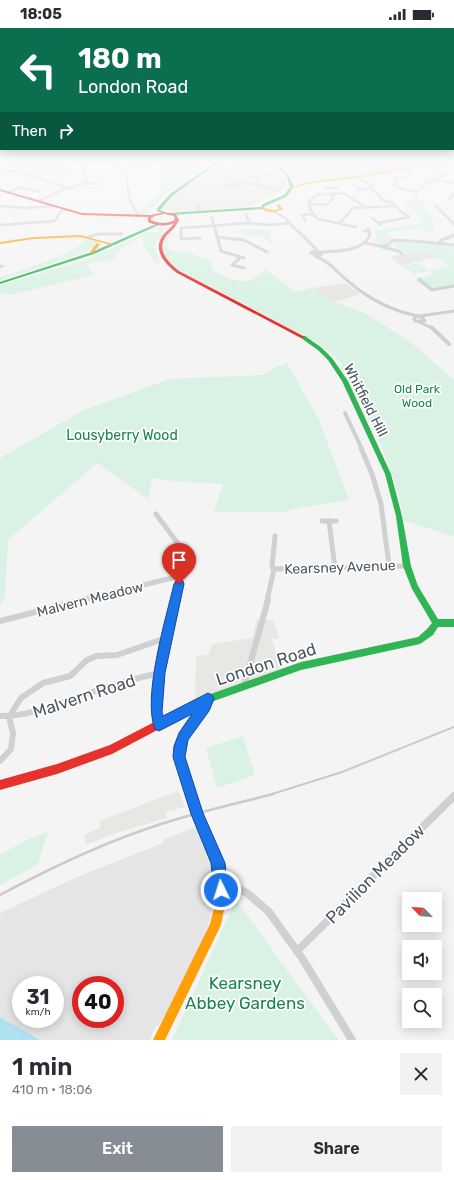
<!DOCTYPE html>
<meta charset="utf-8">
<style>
:root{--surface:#fff;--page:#f2f2f3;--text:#2b2b33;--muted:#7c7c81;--accent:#868d94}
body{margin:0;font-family:Rubik,sans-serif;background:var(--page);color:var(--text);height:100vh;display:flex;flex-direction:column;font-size:15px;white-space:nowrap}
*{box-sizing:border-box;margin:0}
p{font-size:13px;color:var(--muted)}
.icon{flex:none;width:22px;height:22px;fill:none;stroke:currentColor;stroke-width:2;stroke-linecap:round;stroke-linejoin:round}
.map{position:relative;height:1012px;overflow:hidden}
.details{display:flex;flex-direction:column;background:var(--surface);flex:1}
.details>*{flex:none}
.guide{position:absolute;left:0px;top:0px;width:454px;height:122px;box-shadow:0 2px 10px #0003;background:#0b6e4f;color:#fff;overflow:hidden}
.needle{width:26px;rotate:294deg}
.controls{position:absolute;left:402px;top:864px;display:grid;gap:8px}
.controls a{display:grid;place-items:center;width:40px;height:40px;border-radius:0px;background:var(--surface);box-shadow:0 2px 10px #0003;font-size:20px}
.speed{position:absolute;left:12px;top:948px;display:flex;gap:8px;font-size:20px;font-weight:700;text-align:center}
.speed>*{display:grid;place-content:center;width:52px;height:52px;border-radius:50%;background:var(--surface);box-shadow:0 2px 10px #0003;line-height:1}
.speed small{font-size:10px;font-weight:400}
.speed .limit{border:6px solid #d22;background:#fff;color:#111}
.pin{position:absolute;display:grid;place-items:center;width:34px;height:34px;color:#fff;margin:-41px -17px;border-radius:50% 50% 50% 0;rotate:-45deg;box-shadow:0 0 4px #0007}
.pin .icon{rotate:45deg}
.me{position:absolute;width:44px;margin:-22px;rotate:356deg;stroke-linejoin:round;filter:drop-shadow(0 0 3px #0008)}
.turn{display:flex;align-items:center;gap:14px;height:84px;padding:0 12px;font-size:18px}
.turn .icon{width:52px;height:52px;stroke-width:2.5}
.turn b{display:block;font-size:28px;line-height:34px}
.then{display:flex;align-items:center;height:38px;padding:0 12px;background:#0003;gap:8px;font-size:15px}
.round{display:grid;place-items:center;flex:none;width:42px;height:42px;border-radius:0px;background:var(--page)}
.headline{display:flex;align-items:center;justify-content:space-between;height:68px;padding:0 12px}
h1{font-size:24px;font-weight:600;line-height:30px}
.primary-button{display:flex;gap:8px;margin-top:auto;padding:8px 12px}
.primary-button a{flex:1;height:46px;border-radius:0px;background:var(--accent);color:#fff;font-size:16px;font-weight:600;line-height:46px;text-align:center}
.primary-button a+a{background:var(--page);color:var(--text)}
.status{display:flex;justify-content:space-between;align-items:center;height:28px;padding:0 20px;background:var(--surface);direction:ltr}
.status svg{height:11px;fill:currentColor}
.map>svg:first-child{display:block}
</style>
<div class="status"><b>18:05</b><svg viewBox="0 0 49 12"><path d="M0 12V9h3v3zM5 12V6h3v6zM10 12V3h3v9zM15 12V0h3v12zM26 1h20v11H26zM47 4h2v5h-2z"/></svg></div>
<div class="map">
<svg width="454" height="1012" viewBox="0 0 454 1012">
<rect width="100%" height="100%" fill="#f4f4f4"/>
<!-- commercial -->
<g fill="#e8e7e3">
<polygon points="221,133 233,133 234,136 257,135 259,137 274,136 285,151 287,160 249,179 175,184 160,181 171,169"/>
<polygon points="345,255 360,266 334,274 312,260"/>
<polygon points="257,591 274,593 279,610 272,611 281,641 195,673 196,628 208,627 212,616 252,610"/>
<polygon points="178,763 185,779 165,784 167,790 116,805 86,817 84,807 100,800 99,793"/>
</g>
<!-- education -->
<g fill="#e6e5e6" fill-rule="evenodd">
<polygon points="24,130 73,130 67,136 67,150 49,146 40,150 23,145 31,141 5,134"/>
<polygon points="289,130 445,130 383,143 309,153 294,151 288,148 282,140 280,135 284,131"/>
<polygon points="423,222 436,229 401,238 390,229"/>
<path d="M198 798 213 832 215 863 210 891 198 927 171 984 154 1001 150 1012H0V885L77 849 163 815V812ZM21 957H55V991H21ZM81 957H115V991H81Z"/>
</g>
<!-- green -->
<g fill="#d9f2e3">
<path d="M296 130H373L368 131 380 137 374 138 383 143C362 146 314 155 296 150 291 149 288 145 285 141V136Z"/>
<polygon points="214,131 164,168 147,187 141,187 138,183 143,182 160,164 158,135"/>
<path d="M412 170 436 175 421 177 436 196 431 206C421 197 401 203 389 204L386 206 393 211 385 216 374 214 377 206 373 202 414 197 422 193 420 188 405 177Z"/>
<path d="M160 199 166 201 157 212 154 219 160 235 158 236C150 228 144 222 143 210H139L114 226 115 231C105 234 96 234 86 236L94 247 10 267 0 264V257L82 233 148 204H158L159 202H150Z"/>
<path d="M176 201 167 212 169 222 191 224 196 228 211 232 212 242C224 249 242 258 255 250 259 248 262 244 265 241L296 264 312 260 334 274 365 285 413 316 454 352V509L404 492C394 437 369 386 340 339L342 337C333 325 321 317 308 310L181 243C163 231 152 216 176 201Z"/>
<polygon points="252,201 268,203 270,211 277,219 262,209 240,204 239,202"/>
<path d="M82 210 96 214V218L84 225 0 252V249C24 242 64 229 84 214Z"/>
<polygon points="403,213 454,219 454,258 429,262 415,252 433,246 429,243 414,246 404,238 419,235 429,243 449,238 423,222 407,226 394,216 395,214"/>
<polygon points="287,335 319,392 349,472 296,480 284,484 214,484 223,456 182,454 152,450 148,471 97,435 8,512 5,569 0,576 0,430 82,383 169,351 263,347 272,341"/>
<polygon points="243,708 255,747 217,760 206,720"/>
<polygon points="48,804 38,836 0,857 0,827 24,813"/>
<polygon points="236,872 338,1012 172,1012"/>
</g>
<!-- water -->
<polygon fill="#aee2f0" points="0,989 40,1012 0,1012"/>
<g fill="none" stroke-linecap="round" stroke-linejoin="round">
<!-- street-far5 -->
<g stroke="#ced0d2" stroke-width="2.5">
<polyline points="116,130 126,146 129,169 138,188"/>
<polyline points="187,130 189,132"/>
<polyline points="431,136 437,139 432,143 447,146"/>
<polyline points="256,138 256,141 245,147 260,150"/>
<polyline points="122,139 149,137 150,134 147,130"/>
<polyline points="0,141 25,146 67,160"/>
<polyline points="403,141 410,145 410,147 396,152 395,157 402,161 417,164"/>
<polyline points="223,147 226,153 237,153 240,156"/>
<polyline points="360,151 373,159 369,160 376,164 382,172 393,175 400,183 409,189 379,195"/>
<polyline points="436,151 454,155"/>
<polyline points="86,155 97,156"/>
<polyline points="253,155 278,163"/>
<polyline points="354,157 361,161"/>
<polyline points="226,158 253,155 263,147 282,142"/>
<polyline points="325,160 337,160"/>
<polyline points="358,162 369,160"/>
<polyline points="8,165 21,159 40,164"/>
<polyline points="417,168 416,165 425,156 447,146 447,138 440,133"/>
<polyline points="450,171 454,165"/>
<polyline points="39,173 67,160 86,155 87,152 81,138 86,130"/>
<polyline points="309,176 327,177 334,169 331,166"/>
<polyline points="198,177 199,183"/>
<polyline points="0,178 26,180 53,178"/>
<polyline points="436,178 454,196"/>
<polyline points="273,183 285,190 299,205"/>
<polyline points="246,186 249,195"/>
<polyline points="212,189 216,205"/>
<polyline points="372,190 381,197"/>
<polyline points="305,192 302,187 313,186"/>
<polyline points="340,195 353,180 396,178"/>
<polyline points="0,197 55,193 60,184 65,181"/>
<polyline points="356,199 318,191 313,186 308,175 316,167 343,165 367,180"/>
<polyline points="368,200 370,205"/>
<polyline points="364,203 370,203"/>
<polyline points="181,205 181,200 249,195 270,197 289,195"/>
</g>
<!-- street-far4 -->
<g stroke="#ced0d2" stroke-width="3">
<polyline points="181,204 181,211 200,210"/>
<polyline points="216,204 221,223 244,230"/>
<polyline points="299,204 318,223"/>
<polyline points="88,209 98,206 122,206"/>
<polyline points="217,209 244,212 267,224"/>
<polyline points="415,213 454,217"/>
<polyline points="440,213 454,207"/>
<polyline points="366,215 379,218 388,217 392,213 398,212 412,213"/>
<polyline points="382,219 399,223 402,226"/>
<polygon points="314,223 322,226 319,228 311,225"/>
<path d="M320 224C336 223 363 224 370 207L369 204"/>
<path d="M315 228C329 233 338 245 349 254 369 271 392 283 418 288"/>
<polyline points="238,229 239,231 232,237 244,240"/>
<polyline points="0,239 2,238"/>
<polyline points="419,251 432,262 454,258"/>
<polygon points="418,288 423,290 425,293 415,293 414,290"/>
<polyline points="420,288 454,283"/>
<polyline points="419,294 432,300"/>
</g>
<!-- street-far3 -->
<g stroke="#ced0d2" stroke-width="4">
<polyline points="431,299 449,316"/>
<polyline points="345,385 362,421"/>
</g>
<!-- street-far2 -->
<g stroke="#ced0d2" stroke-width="5">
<polyline points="361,420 372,446 381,476 389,537"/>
<polyline points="156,486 185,525 174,573"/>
<polyline points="322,493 336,493"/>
<polyline points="329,493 335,540"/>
<polyline points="274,541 272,539 275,508"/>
<polyline points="78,573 180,548"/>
<polyline points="267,573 274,541 407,538"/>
</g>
<!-- street-far1 -->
<g stroke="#ced0d2" stroke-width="6">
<polyline points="0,593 82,572"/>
<polyline points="244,658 268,572"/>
<path d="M0 688C27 689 52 678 77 669 104 660 131 651 159 645"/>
<path d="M159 697C154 654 164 614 175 572"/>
<polyline points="0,733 11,721 13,705 9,689 21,670 43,655 70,648 87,632 96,628 117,627 166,610"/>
</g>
<!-- street -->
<g stroke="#ced0d2" stroke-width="8">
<polyline points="221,852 247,865 269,884 302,930 352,1012"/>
<polyline points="297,923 454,768"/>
</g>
<!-- fast -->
<g fill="#30b455" fill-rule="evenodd">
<polygon points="222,130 224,130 172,168 160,182 165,184 165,186 157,183 157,181 170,166"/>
<polygon points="273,132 275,132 289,148 294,159 286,169 265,178 263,181 169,187 167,186 169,185 261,179 263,176 284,167 290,159 287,149"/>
<polygon points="158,195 161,196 94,226 0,256 0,254 92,224"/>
<polygon points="301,308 305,308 322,320 332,330 348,353 391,446 402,488 411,538 418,558 438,591 454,591 454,599 438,599 433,607 420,616 301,642 211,674 187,711 184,729 202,785 223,835 226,850 225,854 221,855 217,854 213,835 192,786 174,729 180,706 195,682 162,700 159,698 157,695 159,692 205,668 301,634 418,609 427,601 432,595 412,561 403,538 396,488 385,446 342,353 328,332 318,322 301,310"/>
</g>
<!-- slow -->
<g fill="#ff9f0a" fill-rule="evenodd">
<polygon points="280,130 283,130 271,133 269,132"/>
<polygon points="451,130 454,130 454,131 360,150 313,155 292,160 290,159 313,153 360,148"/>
<path d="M279 176 283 181C275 185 267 185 260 180L262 179C268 181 272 183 279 181L277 177Z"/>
<polygon points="80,207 113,216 111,217 80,209 34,211 0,216 0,214 34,209"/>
<polygon points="97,215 100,216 93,225 91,225 90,224"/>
<polygon points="221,845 225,846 226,850 226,872 221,897 165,1012 153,1012 210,896 216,872 216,850 217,846"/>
</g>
<!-- jam -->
<g fill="#e5322d" fill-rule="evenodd">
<path d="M0 161 82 185 151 187 164 184 176 186 179 192C176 199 172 202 167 207 155 221 168 234 179 243L305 309 301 310 177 245C165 236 152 222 163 207 166 203 171 200 174 195 165 199 157 198 148 194V189L82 187 0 163ZM164 186 174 188 175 192C167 196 159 196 151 192V190L155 188Z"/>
<polygon points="162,690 165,692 167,695 165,698 112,726 57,746 0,762 0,752 57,736 110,717"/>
</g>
<!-- rail-far1 -->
<polyline stroke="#c9cacc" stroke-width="2" points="269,767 342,744 454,699"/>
<!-- rail -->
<path stroke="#c9cacc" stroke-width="2.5" d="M0 867C52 839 105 814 161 796 198 784 235 776 273 766"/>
</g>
<!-- sky -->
<linearGradient id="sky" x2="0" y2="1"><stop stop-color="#91c6eb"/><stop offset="0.48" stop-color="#fafafa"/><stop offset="1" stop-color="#fafafa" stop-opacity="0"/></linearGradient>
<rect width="454" height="271" fill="url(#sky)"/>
<!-- route -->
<path fill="#1a73e8" stroke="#114b97" d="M179 551 183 553 184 556 165 645 162 684 163 688 208 665 212 667 214 671 209 683 188 712 185 729 203 785 225 835 228 862 226 867 221 869 216 867 214 862 211 835 191 786 173 729 174 718 179 705 192 686 159 703 155 701C142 670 166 590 174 556L176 553Z"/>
<g text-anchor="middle" stroke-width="3.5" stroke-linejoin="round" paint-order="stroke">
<!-- far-park labels -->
<g font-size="12" fill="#17864f" stroke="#fff">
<text x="417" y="365">Old Park<tspan x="417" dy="14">Wood</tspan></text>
</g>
<!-- street labels -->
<g font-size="14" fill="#4a5661" stroke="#fff">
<text transform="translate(366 372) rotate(63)" y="5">Whitfield Hill</text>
<text transform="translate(340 539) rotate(-2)" y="5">Kearsney Avenue</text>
<text transform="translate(90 571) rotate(-14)" y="5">Malvern Meadow</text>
</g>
<!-- park labels -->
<g font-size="14" fill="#17864f" stroke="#fff">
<text x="122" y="412">Lousyberry Wood</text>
</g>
<!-- near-street labels -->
<g font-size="17" fill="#4a5661" stroke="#fff">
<text transform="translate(266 636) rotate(-18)" y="6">London Road</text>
<text transform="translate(84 668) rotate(-18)" y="6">Malvern Road</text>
<text transform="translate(375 846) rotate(-45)" y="6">Pavilion Meadow</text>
</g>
<!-- near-park labels -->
<g font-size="17" fill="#17864f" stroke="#fff">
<text x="245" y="961">Kearsney<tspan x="245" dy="20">Abbey Gardens</tspan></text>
</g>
</g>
</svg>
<div class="controls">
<a><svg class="needle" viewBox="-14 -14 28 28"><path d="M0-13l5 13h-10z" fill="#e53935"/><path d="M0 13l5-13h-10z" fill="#7c7c81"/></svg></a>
<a><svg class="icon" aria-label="sound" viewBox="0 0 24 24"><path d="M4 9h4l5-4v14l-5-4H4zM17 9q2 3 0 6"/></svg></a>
<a><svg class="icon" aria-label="search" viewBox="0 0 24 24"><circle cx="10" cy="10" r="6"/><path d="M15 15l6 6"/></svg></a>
</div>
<div class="speed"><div>31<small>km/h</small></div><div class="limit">40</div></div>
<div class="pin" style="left:179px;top:556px;background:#d93025"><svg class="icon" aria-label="arrive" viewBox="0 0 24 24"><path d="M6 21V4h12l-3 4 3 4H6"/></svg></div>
<svg class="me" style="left:221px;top:862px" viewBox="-20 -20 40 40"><circle r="17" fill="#1a73e8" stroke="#fff" stroke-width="3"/><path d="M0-11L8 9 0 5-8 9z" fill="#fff"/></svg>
<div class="guide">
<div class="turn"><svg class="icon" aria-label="left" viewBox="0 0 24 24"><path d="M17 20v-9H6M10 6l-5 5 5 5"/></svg><div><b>180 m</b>London Road</div></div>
<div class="then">Then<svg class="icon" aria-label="right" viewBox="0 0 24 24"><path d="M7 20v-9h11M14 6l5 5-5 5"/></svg></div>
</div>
</div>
<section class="details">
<div class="headline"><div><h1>1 min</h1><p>410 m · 18:06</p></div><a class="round"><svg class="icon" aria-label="close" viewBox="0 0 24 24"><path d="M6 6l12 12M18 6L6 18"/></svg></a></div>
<div class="primary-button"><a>Exit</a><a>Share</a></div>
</section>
